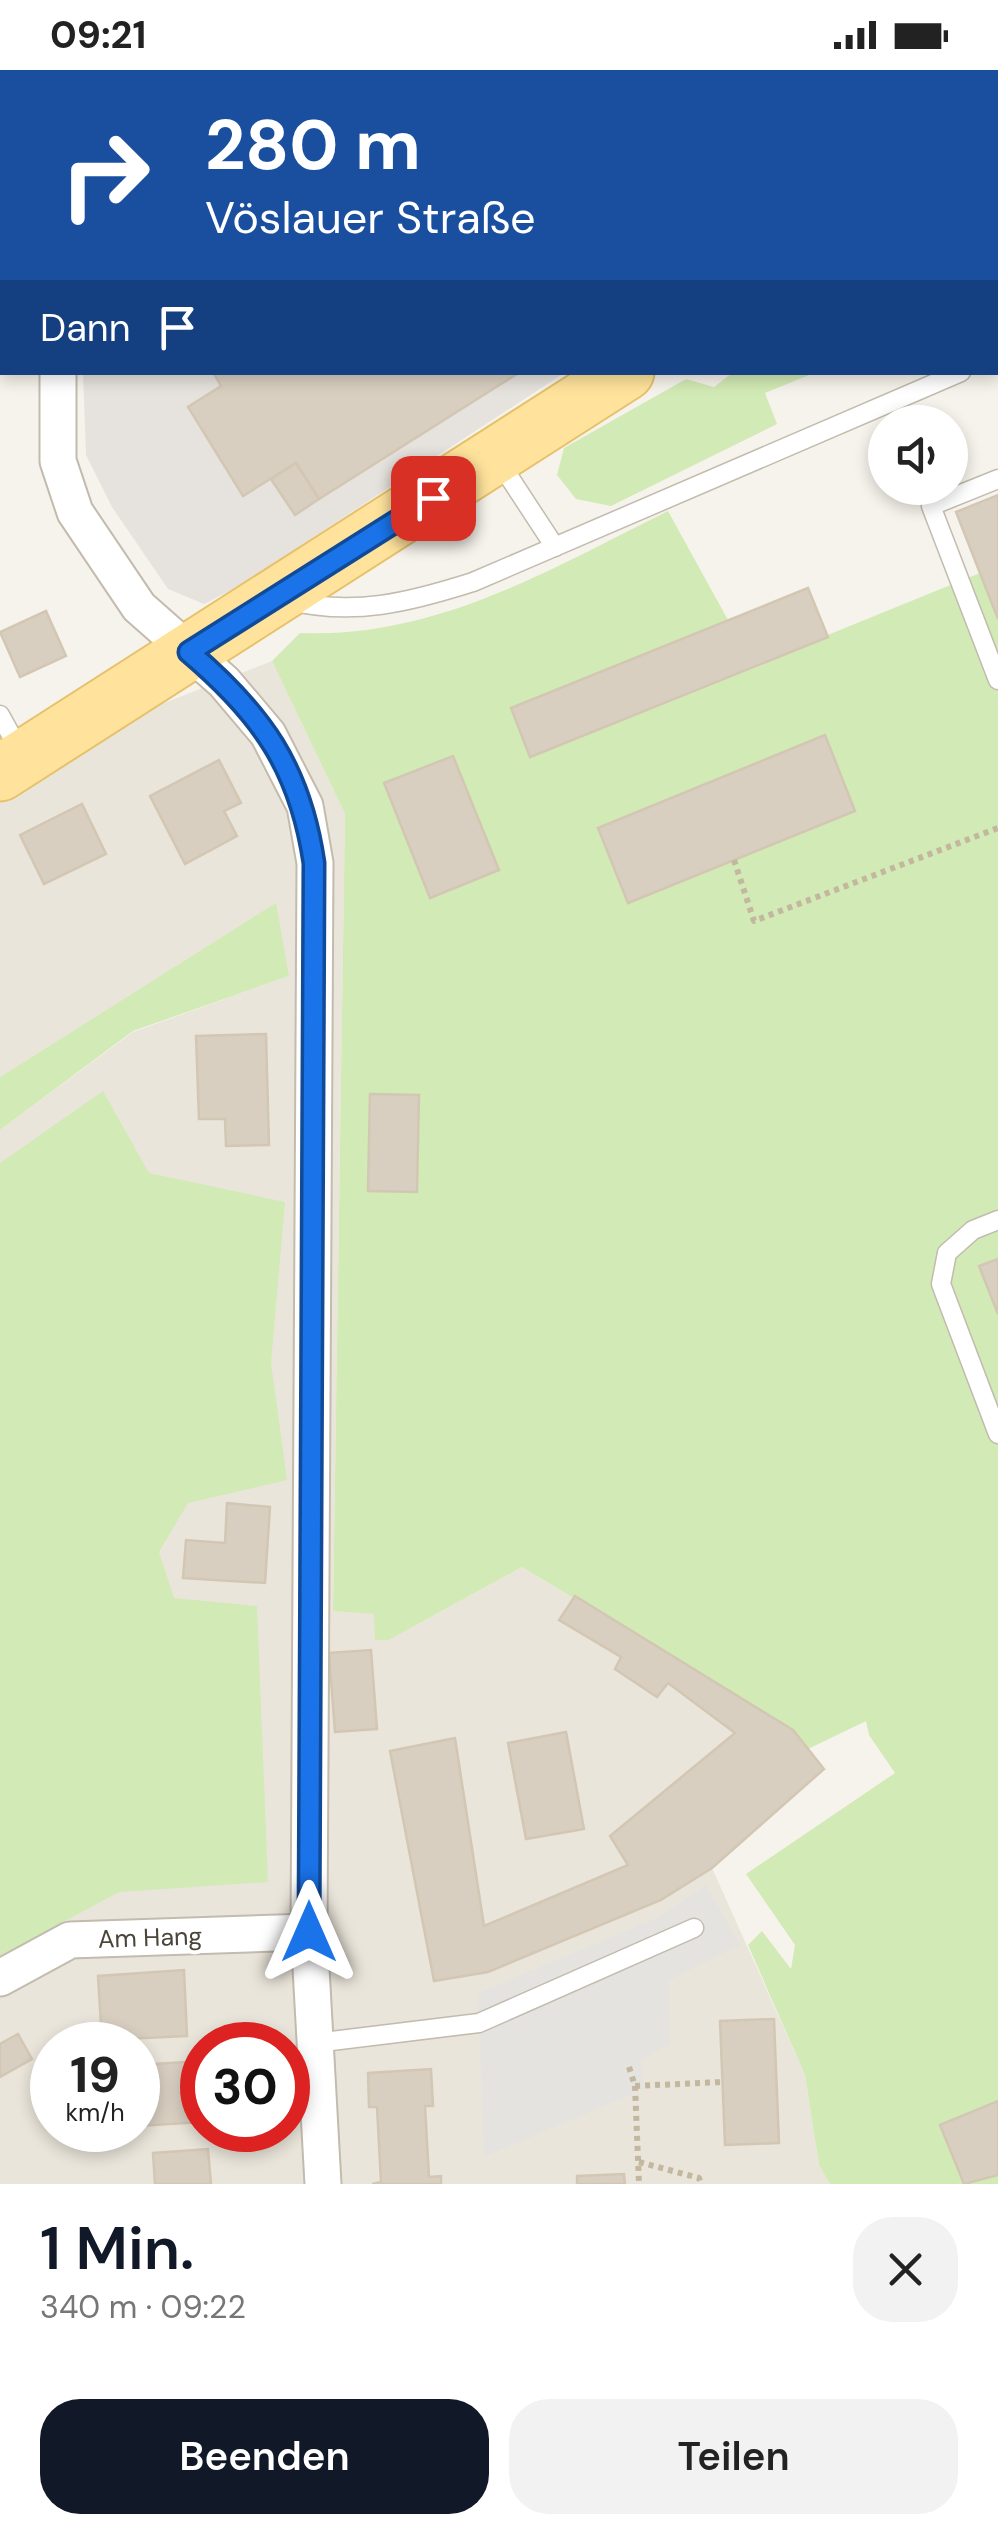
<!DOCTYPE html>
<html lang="de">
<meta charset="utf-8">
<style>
:root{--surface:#fff;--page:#f2f2f2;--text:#222;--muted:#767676;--accent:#111827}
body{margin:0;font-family:"DM Sans",sans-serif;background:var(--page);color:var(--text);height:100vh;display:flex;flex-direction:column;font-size:38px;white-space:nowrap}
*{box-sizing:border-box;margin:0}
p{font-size:32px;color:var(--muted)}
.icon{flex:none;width:55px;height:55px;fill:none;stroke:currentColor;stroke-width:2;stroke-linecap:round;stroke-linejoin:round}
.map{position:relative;height:2114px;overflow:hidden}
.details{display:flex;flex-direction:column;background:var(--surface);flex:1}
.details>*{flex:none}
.hud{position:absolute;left:0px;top:0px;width:1000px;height:305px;box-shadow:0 5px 15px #0003;background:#1a4fa0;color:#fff;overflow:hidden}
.fabs{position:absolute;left:868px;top:335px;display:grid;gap:20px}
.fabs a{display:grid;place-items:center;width:100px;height:100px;border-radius:50%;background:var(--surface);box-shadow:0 5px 15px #0003;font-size:50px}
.speed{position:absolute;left:30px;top:1952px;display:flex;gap:20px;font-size:50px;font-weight:700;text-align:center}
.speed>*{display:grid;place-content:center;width:130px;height:130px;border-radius:50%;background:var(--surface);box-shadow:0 5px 15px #0003;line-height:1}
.speed small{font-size:25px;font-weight:400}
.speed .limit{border:15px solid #d22;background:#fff;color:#111}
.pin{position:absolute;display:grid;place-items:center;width:85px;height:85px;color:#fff;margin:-42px;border-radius:20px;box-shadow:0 5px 15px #0006}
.me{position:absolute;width:110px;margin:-55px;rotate:0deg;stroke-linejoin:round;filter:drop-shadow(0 0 8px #0008)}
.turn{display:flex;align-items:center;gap:35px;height:210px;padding:0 40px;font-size:45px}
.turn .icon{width:130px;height:130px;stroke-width:2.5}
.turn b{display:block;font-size:70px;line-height:85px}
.then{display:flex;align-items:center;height:95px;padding:0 40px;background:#0003;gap:20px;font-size:38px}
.round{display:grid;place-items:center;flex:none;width:105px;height:105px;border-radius:40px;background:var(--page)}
.head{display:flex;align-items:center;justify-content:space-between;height:170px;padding:0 40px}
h1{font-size:60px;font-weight:600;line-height:75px;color:var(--accent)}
.cta{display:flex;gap:20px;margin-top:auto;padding:20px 40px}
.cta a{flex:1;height:115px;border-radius:40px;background:var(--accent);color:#fff;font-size:40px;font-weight:600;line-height:115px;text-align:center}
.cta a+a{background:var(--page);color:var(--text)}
.status{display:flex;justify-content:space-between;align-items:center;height:70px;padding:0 50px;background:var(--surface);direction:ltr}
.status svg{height:28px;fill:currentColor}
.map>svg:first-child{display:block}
</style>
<div class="status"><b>09:21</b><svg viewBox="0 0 49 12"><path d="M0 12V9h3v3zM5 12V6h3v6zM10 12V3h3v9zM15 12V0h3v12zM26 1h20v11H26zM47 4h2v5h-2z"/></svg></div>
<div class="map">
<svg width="998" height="2114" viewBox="0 0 998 2114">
<rect width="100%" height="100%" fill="#f6f3ec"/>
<!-- residential -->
<path fill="#eae5da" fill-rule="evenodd" d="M272 591 345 744 333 1540 374 1544 389 1570 522 1497 793 1660 824 1699 712 1798 805 2005 819 2095 830 2114H0V1886L42 1866 0 1877V1060L133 962 289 906 275 834 0 1007V727L154 637ZM52 1975H138V2060H52ZM202 1975H288V2060H202Z"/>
<!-- industrial -->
<g fill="#e6e2dd">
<polygon points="110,0 953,0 110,2"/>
<polygon points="83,303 564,303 237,517 204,534 168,519 112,437 86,385"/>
</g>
<!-- green -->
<g fill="#d2eab5">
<polygon points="732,303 814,303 765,323 777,354 611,436 576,429 557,405 564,378 686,309 714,317"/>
<path d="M668 441 728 550 511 638 530 686 980 503 998 549V1189L980 1197 998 1245V2114H830L819 2095 805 2005 748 1875 762 1861 791 1899 795 1875 746 1804 895 1703 869 1665 866 1651 808 1679 793 1660 522 1497 389 1570H375L374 1544 333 1541 345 744 272 591 300 563C435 569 551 499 668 441Z"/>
<polygon points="276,833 289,906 133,961 0,1060 0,1007"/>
<polygon points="103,1021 149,1103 285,1132 271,1293 287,1410 188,1433 159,1482 174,1528 257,1536 268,1812 119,1822 0,1886 0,1093"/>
</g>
<!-- parking -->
<polygon fill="#e5e3e0" points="706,1815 740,1875 669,1910 670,1975 640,1990 644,2019 484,2087 478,1923 659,1847"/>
<!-- building -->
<g fill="#d8cfc1" stroke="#d3c7b4" stroke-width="2.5">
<polygon points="226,0 548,0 549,2 228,2"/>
<polygon points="213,302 520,302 319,429 296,393 243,426 188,337 221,316"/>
<polygon points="296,393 319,429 295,445 271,409"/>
<polygon points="998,425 998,549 956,442"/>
<polygon points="808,518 828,567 530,687 511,638"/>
<polygon points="46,541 66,586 20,607 0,562"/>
<polygon points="825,665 855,741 628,833 598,758"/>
<polygon points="453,686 499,800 430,828 384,713"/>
<polygon points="219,690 241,733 224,741 237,766 185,794 150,726"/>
<polygon points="82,734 106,784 44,814 20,765"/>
<polygon points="266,964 269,1075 226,1076 225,1049 199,1049 196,966"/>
<polygon points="370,1024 419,1025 417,1122 368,1121"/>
<polygon points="998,1189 998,1244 979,1196"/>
<polygon points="227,1433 270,1437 265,1513 183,1508 186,1470 225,1473"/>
<polygon points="575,1526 793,1660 824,1699 712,1798 661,1830 488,1902 434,1911 390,1681 455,1668 484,1856 628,1795 610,1766 735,1663 668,1613 657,1627 615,1599 621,1587 559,1550"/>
<polygon points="371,1580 377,1659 335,1662 329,1583"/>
<polygon points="566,1662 584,1759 526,1769 508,1673"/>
<polygon points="184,1900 187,1966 102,1970 98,1906"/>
<polygon points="774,1949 779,2073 725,2075 720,1951"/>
<polygon points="18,1964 32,1989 0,2007 0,1974"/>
<polygon points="202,1991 202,2052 138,2056 138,1995"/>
<polygon points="431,1999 433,2036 425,2036 429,2107 441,2106 441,2114 372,2114 381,2112 377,2037 369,2037 368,2003"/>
<polygon points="998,2031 998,2105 964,2114 940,2055"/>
<polygon points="208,2079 211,2114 155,2114 153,2083"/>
<polygon points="624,2104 625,2114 577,2114 577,2106"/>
</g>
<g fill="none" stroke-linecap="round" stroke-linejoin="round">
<!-- service casing -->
<g stroke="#c2bbae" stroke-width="21">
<g id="service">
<polyline points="703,0 704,2"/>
<polyline points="872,2 876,0"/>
<polyline points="498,390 555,477"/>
<polyline points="998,409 931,436 998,610"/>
<path d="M287 530C353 547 410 532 473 512L961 302"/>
<polyline points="0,645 21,683"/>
<polyline points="998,1150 973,1160 947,1183 941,1214 998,1364"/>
<polyline points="315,1973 479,1953 694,1858"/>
</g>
</g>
<!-- minor casing -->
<g stroke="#c2bbae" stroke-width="39">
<g id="minor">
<polyline points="85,2 86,0"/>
<polyline points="58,302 58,391 75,442 139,537 224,612 268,664 305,736 315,793 309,1862 323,2114"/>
<polyline points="0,1908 70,1870 309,1862"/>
</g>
</g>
<!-- primary casing -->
<g stroke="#e6c16a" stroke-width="59">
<g id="primary">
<polyline points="998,8 998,7"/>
<polyline points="0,703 626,302"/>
</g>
</g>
<!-- path -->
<g stroke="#c4b79f" stroke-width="6" stroke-dasharray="5 5" stroke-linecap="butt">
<polyline points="734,790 754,851 998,758"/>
<polyline points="629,1997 635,2016 723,2012"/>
<polyline points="635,2016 639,2114"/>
<polyline points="639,2092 699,2108 701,2114"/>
</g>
<!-- service -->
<use href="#service" stroke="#fff" stroke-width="18"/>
<!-- minor -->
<use href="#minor" stroke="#fff" stroke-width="35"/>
<!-- primary -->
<use href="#primary" stroke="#ffe39c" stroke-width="55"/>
</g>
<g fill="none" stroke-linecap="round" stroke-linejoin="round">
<!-- route casing -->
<g stroke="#114b97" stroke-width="25">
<path id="route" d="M309 1862 314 793C300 698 262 644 189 582L433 428"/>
</g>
<!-- route -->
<use href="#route" stroke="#1a73e8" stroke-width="18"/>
</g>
<g text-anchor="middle" stroke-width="8" stroke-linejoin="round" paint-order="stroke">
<!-- street labels -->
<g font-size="25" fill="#4b4439" stroke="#fff">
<text transform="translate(150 1867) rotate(-2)" y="9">Am Hang</text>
</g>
</g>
</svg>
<div class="fabs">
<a><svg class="icon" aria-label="sound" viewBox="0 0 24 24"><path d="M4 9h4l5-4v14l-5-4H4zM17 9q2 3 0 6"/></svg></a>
</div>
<div class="speed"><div>19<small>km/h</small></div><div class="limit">30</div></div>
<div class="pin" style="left:433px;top:428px;background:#d93025"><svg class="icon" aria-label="arrive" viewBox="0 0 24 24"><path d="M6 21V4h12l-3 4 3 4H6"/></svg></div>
<svg class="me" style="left:309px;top:1862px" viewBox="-20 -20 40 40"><path d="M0-17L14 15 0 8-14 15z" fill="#1a73e8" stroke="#fff" stroke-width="4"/></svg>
<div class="hud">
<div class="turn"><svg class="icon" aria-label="right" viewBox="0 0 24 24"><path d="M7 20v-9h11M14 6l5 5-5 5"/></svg><div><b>280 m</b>Vöslauer Straße</div></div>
<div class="then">Dann<svg class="icon" aria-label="arrive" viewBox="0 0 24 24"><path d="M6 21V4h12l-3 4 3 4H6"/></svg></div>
</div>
</div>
<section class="details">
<div class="head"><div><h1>1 Min.</h1><p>340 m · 09:22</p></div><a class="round"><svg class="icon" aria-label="close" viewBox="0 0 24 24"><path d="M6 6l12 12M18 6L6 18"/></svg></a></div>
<div class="cta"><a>Beenden</a><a>Teilen</a></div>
</section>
